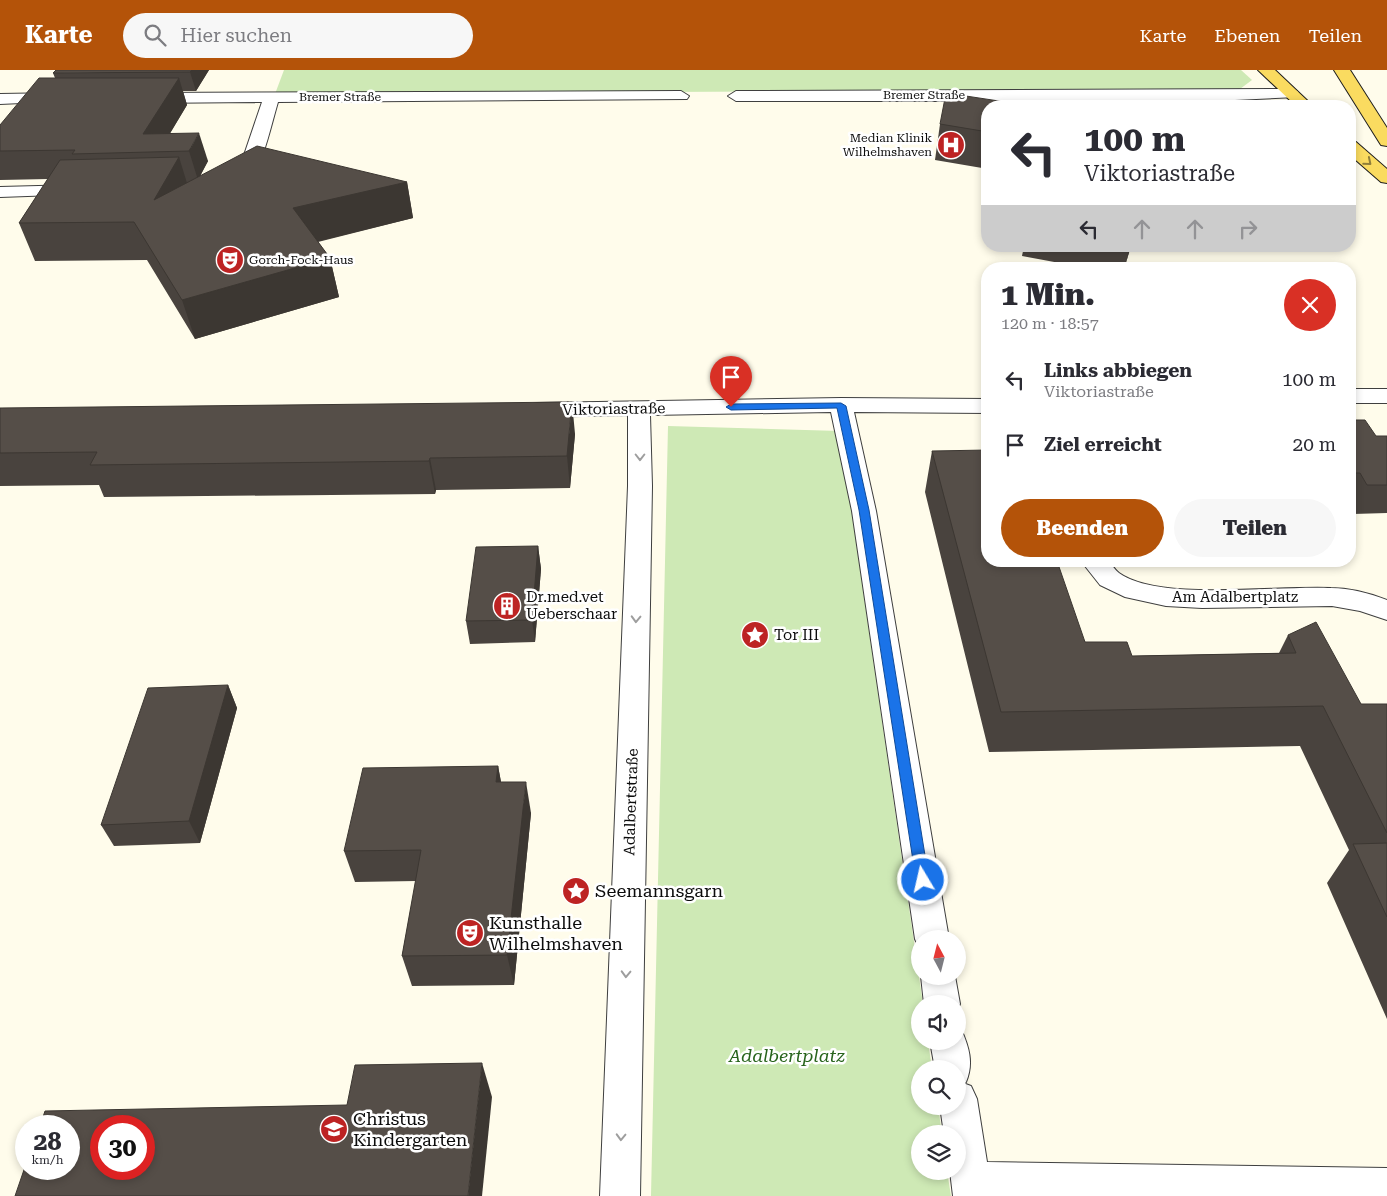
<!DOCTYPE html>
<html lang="de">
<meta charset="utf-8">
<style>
:root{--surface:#fff;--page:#f7f7f7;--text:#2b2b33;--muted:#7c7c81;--accent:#b45309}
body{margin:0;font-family:"Roboto Serif",serif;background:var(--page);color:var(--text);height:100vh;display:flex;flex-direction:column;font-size:19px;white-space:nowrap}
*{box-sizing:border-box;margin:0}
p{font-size:16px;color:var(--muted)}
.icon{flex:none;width:28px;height:28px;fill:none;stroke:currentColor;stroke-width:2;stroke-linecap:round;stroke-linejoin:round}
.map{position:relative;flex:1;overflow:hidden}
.drawer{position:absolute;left:981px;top:192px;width:375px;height:305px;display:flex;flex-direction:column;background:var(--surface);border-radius:20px;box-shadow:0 2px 8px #0003}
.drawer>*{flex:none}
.hud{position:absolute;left:981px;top:30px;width:375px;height:152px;border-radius:20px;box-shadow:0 2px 8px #0003;background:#fff;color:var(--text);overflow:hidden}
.needle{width:32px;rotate:353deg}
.buttons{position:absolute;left:911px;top:860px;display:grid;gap:10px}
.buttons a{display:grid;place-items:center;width:55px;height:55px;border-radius:50%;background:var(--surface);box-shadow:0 2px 8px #0003;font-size:25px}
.speed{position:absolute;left:15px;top:1045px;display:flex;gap:10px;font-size:25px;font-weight:700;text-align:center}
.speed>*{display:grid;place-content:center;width:65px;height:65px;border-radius:50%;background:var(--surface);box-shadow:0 2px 8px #0003;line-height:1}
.speed small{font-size:12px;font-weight:400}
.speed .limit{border:8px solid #d22;background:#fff;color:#111}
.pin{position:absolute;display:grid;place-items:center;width:42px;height:42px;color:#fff;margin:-51px -21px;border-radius:50% 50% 50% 0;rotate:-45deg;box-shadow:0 0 5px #0007}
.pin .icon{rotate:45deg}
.me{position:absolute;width:55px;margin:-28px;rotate:351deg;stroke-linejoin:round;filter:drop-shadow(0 0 4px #0008)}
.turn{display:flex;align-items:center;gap:18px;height:105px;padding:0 20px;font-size:22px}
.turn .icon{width:65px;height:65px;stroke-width:2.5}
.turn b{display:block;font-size:35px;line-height:42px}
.lanes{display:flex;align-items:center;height:48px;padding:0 20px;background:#0003;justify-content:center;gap:25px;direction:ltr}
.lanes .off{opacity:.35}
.round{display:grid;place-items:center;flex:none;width:52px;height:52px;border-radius:26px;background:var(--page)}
.head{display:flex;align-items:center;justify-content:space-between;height:85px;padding:0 20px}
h1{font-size:30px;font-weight:800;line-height:38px}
.button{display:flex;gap:10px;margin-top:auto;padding:10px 20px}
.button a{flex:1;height:58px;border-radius:30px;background:var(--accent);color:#fff;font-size:20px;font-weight:800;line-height:58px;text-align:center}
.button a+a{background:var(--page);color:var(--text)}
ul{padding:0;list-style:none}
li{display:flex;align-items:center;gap:15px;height:65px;padding:0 20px}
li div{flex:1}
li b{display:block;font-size:19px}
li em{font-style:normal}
header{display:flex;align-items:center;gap:30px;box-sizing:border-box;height:70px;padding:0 25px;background:var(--accent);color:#fff}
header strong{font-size:24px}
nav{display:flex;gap:28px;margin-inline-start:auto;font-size:18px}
.search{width:350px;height:45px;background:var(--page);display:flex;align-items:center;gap:12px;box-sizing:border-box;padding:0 18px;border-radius:28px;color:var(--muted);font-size:19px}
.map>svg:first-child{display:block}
</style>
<header>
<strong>Karte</strong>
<div class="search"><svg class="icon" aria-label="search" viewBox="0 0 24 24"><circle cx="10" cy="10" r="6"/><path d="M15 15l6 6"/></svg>Hier suchen</div>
<nav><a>Karte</a><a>Ebenen</a><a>Teilen</a></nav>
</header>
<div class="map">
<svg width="1387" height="1126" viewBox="0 0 1387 1126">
<rect width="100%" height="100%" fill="#fffceb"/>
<!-- green -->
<g fill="#cee9b5">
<polygon points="284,0 1241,0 1252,10 1240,19 275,24"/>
<polygon points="668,356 840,361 923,934 920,934 920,971 928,971 932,999 920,999 920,1036 938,1036 942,1064 920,1064 920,1101 947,1101 951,1126 651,1126"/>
</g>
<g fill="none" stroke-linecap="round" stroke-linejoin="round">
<!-- minor casing -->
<g stroke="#3f3f3f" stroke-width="2">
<g id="minor">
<polygon points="1291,19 1297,21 1299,24 1297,27 1214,31 736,31 728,26 736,21"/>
<path d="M681 21 689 26 687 29 278 32C270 59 264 91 248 114H236L233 110 243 88 262 32 147 33 139 28 147 23Z"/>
<polygon points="59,23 65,25 67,28 65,31 0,34 0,24"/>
<polygon points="77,115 83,116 86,120 83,124 0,127 0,117"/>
<rect x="1350" y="319" width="37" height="14"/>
<polygon points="841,328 988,329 988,343 854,342 876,441 949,869 920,869 920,880 915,869 852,441 831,342 650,345 652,416 640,1126 600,1126 628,416 628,345 537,347 529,345 526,340 529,335 537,333"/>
<path d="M1081 491H1109C1112 495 1115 500 1119 503 1159 532 1279 515 1331 518 1350 518 1369 523 1387 530V550L1360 541 1332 536 1202 538 1166 536 1125 527 1100 515Z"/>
<polygon points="921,906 955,906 960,934 958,939 958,934 924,934"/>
<path d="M958 958 961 959C969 977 974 993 966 1012L963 1013 971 1016 977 1029 987 1092 1387 1098V1126H953L950 1101H958V1064H944L940 1036H958V999H935L930 971H958Z"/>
</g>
</g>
<!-- major casing -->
<g stroke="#1d1d1d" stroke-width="2">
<g id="major">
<polygon points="1258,0 1275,0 1313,36 1296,36"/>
<polygon points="1334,0 1350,0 1387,58 1387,76 1381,75"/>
<polygon points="1350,71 1356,72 1387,99 1387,113 1381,112 1350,85"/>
</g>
</g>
<!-- minor -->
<use href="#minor" fill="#fff" fill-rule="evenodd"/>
<!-- major -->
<use href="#major" fill="#fadb60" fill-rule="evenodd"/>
</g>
<!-- wall -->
<g fill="#49433e">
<polygon points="209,0 196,21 183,21 187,35 170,63 208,91 200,106 407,112 413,148 318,172 330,188 339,227 195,269 147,190 35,191 19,153 48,109 0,110 0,55 55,8 53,3"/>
<polygon points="988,36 988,99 935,90 940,54"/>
<polygon points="1024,176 1131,176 1124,199 1092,199 1022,186"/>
<polygon points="0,338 575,364 570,418 436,420 435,424 104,427 99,415 0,416"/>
<polygon points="1350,350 1376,366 1387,366 1387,443 1353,444 1350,439"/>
<polygon points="932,381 1085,572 1132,586 1279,583 1288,565 1361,634 1387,634 1387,949 1327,813 1349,780 1300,676 989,682 925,422"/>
<polygon points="538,476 541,499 535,572 470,574 466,551"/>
<polygon points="228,615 237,638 200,773 114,776 101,755"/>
<polygon points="498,696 501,712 531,743 514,915 412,916 402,886 416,811 355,812 344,781"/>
</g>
<!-- shaded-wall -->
<g fill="#3c3732">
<polygon points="192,0 209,0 196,21 190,2"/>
<polygon points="179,8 187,35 159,82 143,64"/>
<polygon points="199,63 208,91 198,110 189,81"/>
<polygon points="179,87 190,123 154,130"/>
<polygon points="407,112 413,148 303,175 293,138"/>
<polygon points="1130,176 1131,176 1124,199"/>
<polygon points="330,188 339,227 195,269 182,230"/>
<polygon points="572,332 575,364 570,418 567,386"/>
<polygon points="430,388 436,420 435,424 429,391"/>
<polygon points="538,476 541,499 535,572 532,550"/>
<polygon points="228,615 237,638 200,773 189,751"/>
<polygon points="498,696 504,728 496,712"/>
<polygon points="526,712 531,743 514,915 507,885"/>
<polygon points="482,993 492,1027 482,1126 468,1126"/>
</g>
<!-- building -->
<g fill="#554e48" stroke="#3c3732" fill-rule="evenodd">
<polygon points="56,0 192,0 190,2 53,3"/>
<polygon points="39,8 179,8 143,64 199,63 189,81 72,84 75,80 0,81 0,55"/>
<polygon points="946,23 1032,36 988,36 988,62 940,54"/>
<polygon points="257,76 407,112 293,138 330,188 182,230 134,152 19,153 60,90 179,87 154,130"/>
<polygon points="572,332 567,386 430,388 429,391 90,395 97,382 0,383 0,338"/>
<polygon points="1350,350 1365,350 1376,366 1387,366 1387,415 1367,415 1360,403 1350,403"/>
<polygon points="988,380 988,491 1057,491 1085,572 1127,572 1132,586 1296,583 1288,565 1316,552 1361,634 1387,634 1387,763 1323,636 1001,642 932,381"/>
<polygon points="538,476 532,550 466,551 476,477"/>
<polygon points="228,615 189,751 101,755 148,618"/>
<polygon points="498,696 496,712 526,712 507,885 402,886 421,780 344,781 363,698"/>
<polygon points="1387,773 1387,847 1353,774"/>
<path d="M482 993 468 1126H15L26 1094V1099H69V1056H40L45 1041 347 1035 355 995ZM101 1056H144V1099H101Z"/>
</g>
<!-- one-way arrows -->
<defs><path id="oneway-chevron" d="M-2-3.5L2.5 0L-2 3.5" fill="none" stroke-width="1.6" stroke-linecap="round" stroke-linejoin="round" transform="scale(1.25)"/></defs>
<use stroke="#8f7e3a" href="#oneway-chevron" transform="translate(1368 92) rotate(40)"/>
<g stroke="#9e9e9e">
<use href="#oneway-chevron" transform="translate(640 387) rotate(90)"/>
<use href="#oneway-chevron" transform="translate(636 549) rotate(92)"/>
<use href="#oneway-chevron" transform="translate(626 904) rotate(92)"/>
<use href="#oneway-chevron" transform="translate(621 1067) rotate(92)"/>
</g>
<!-- route -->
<polygon fill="#1a73e8" stroke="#114b97" points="841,333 846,336 869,440 929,810 927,814 918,814 916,810 859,440 837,338 731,340 726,337 731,334"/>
<!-- icons -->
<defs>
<g id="hospital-disc" transform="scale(1.4375)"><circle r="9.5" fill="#bd2323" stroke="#fff"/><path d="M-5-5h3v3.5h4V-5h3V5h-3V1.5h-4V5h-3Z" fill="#fff"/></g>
<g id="theatre-disc" transform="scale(1.4375)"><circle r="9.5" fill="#bd2323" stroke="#fff"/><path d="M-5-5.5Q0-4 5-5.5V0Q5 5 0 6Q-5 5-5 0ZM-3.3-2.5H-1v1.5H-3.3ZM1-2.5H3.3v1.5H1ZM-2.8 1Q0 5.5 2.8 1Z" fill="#fff"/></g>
<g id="building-disc" transform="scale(1.4375)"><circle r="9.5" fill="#bd2323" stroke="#fff"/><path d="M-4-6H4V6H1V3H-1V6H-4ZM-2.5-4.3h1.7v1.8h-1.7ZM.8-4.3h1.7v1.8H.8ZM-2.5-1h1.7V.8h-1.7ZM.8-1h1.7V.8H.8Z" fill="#fff"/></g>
<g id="sight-disc" transform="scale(1.4375)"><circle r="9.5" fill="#bd2323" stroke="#fff"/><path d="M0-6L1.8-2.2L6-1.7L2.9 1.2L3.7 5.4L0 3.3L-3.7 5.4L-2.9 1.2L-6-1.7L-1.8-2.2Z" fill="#fff"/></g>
<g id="school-disc" transform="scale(1.4375)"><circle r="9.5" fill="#bd2323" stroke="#fff"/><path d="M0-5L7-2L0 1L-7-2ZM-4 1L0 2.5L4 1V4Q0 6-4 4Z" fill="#fff"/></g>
</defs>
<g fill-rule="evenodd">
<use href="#hospital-disc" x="951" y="75"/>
<use href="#theatre-disc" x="230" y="190"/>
<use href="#building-disc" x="507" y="536"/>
<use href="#sight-disc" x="755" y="565"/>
<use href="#sight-disc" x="576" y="821"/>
<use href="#theatre-disc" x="470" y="863"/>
<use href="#school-disc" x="334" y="1059"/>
</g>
<g text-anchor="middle" stroke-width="5" stroke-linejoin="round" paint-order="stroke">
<!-- far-street labels -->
<g font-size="12" fill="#0c0c0c" stroke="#fff">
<text x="924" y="29">Bremer Straße</text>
<text x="340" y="31">Bremer Straße</text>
</g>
<!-- far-poi labels -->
<g font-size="12" fill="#0c0c0c" stroke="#fff" text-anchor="end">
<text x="932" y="72">Median Klinik<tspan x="932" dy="14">Wilhelmshaven</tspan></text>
<text x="249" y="194" text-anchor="start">Gorch-Fock-Haus</text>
</g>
<!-- street labels -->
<g font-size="15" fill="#0c0c0c" stroke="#fff">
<text transform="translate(614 339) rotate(-1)" y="5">Viktoriastraße</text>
<text x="1235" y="532">Am Adalbertplatz</text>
<text transform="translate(631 732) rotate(-88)" y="5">Adalbertstraße</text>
</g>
<!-- poi labels -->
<g font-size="15" fill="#0c0c0c" stroke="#fff" text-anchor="start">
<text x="526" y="532">Dr.med.vet<tspan x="526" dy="17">Ueberschaar</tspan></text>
<text x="774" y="570">Tor III</text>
</g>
<!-- near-poi labels -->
<g font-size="18" fill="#0c0c0c" stroke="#fff" text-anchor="start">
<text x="595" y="827">Seemannsgarn</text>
<text x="489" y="859">Kunsthalle<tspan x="489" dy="21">Wilhelmshaven</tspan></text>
<text x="353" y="1055">Christus<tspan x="353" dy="21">Kindergarten</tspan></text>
</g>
<!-- near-park labels -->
<g font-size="18" font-style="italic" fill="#28641c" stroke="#fff">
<text x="787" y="992">Adalbertplatz</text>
</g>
</g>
</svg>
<div class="buttons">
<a><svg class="needle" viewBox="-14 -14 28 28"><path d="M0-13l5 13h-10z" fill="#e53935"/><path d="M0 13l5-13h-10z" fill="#7c7c81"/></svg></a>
<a><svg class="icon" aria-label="sound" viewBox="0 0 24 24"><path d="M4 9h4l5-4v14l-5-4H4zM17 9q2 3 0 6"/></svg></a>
<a><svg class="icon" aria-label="search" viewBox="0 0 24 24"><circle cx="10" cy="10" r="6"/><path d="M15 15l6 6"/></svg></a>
<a><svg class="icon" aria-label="layers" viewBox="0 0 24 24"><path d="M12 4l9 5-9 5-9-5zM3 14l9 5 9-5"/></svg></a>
</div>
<div class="speed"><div>28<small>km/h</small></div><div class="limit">30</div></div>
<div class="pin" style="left:731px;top:337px;background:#d93025"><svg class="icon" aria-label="arrive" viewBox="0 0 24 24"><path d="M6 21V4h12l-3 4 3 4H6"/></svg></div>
<svg class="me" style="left:923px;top:810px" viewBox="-20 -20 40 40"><circle r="17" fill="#1a73e8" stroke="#fff" stroke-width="3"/><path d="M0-11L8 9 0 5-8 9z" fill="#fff"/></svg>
<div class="hud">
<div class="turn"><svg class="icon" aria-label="left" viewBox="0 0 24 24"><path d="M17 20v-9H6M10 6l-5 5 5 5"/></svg><div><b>100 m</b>Viktoriastraße</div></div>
<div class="lanes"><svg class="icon" aria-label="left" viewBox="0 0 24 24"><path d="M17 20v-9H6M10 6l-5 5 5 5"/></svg><svg class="icon off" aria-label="ahead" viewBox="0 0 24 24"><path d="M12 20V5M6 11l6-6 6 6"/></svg><svg class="icon off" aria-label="ahead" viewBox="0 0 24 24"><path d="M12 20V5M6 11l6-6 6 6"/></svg><svg class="icon off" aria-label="right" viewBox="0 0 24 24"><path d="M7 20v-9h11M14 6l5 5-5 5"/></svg></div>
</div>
<section class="drawer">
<div class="head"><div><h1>1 Min.</h1><p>120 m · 18:57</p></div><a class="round" style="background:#d93025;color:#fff"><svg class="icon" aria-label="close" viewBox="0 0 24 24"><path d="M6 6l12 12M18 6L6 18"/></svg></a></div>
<ul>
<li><svg class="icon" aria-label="left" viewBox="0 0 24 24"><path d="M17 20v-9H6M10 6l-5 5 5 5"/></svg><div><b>Links abbiegen</b><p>Viktoriastraße</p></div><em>100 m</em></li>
<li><svg class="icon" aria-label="arrive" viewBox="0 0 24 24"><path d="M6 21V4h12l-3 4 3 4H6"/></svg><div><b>Ziel erreicht</b></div><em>20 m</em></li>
</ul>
<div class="button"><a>Beenden</a><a>Teilen</a></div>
</section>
</div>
